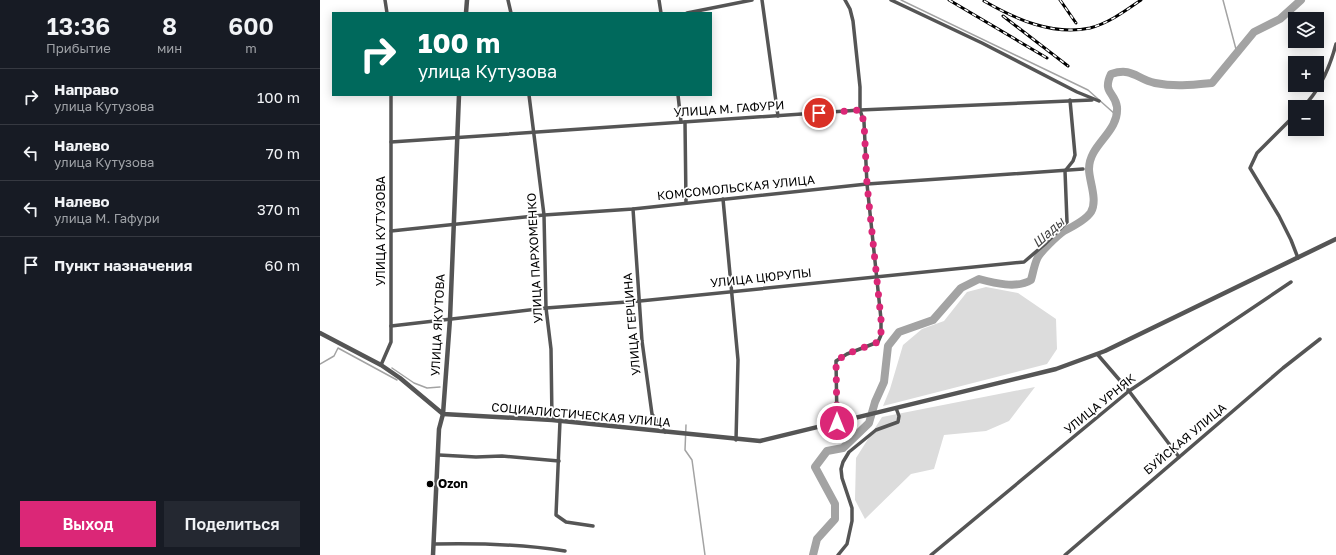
<!DOCTYPE html>
<html lang="ru">
<meta charset="utf-8">
<style>
:root{--surface:#171b24;--page:#242831;--text:#f1f3f6;--muted:#9ea1a6;--line:#363941;--accent:#db2777}
body{margin:0;font-family:"Golos Text",sans-serif;background:var(--page);color:var(--text);height:100vh;display:flex;flex-direction:column;font-size:15px;white-space:nowrap}
*{box-sizing:border-box;margin:0}
p{font-size:13px;color:var(--muted)}
.icon{flex:none;width:22px;height:22px;fill:none;stroke:currentColor;stroke-width:2;stroke-linecap:round;stroke-linejoin:round}
.map{position:relative;flex:1;overflow:hidden}
.side{display:flex;flex-direction:column;background:var(--surface);width:320px}
.side>*{flex:none}
.top-card{position:absolute;left:12px;top:12px;width:380px;height:84px;border-radius:0px;box-shadow:0 2px 10px #0003;background:#00695c;color:#fff;overflow:hidden}
.tools{position:absolute;left:968px;top:12px;display:grid;gap:8px}
.tools a{display:grid;place-items:center;width:36px;height:36px;border-radius:0px;background:var(--surface);box-shadow:0 2px 10px #0003;font-size:20px}
.pin{position:absolute;display:grid;place-items:center;width:34px;height:34px;color:#fff;margin:-17px;border:2px solid #fff;border-radius:50%;box-shadow:0 1px 4px #0007}
.me{position:absolute;width:44px;margin:-22px;rotate:0deg;stroke-linejoin:round;filter:drop-shadow(0 0 3px #0008)}
.turn{display:flex;align-items:center;gap:14px;height:84px;padding:0 20px;font-size:18px}
.turn .icon{width:52px;height:52px;stroke-width:2.5}
.turn b{display:block;font-size:28px;line-height:34px}
.eta{display:flex;justify-content:space-evenly;align-items:center;height:68px;text-align:center}
.eta b{font-size:24px;font-weight:600;line-height:28px}
.primary-button{display:flex;gap:8px;margin-top:auto;padding:8px 20px}
.primary-button a{flex:1;height:46px;border-radius:0px;background:var(--accent);color:#fff;font-size:16px;font-weight:600;line-height:46px;text-align:center}
.primary-button a+a{background:var(--page);color:var(--text)}
ul{padding:0;list-style:none}
li{display:flex;align-items:center;gap:12px;height:56px;padding:0 20px;border-top:1px solid var(--line)}
li div{flex:1}
li b{display:block;font-size:15px}
li em{font-style:normal}
main{display:flex;flex:1;min-height:0}
.map>svg:first-child{display:block}
</style>
<main>
<section class="side">
<div class="eta">
<div><b>13:36</b><p>Прибытие</p></div>
<div><b>8</b><p>мин</p></div>
<div><b>600</b><p>m</p></div>
</div>
<ul>
<li><svg class="icon" aria-label="right" viewBox="0 0 24 24"><path d="M7 20v-9h11M14 6l5 5-5 5"/></svg><div><b>Направо</b><p>улица Кутузова</p></div><em>100 m</em></li>
<li><svg class="icon" aria-label="left" viewBox="0 0 24 24"><path d="M17 20v-9H6M10 6l-5 5 5 5"/></svg><div><b>Налево</b><p>улица Кутузова</p></div><em>70 m</em></li>
<li><svg class="icon" aria-label="left" viewBox="0 0 24 24"><path d="M17 20v-9H6M10 6l-5 5 5 5"/></svg><div><b>Налево</b><p>улица М. Гафури</p></div><em>370 m</em></li>
<li><svg class="icon" aria-label="arrive" viewBox="0 0 24 24"><path d="M6 21V4h12l-3 4 3 4H6"/></svg><div><b>Пункт назначения</b></div><em>60 m</em></li>
</ul>
<div class="primary-button"><a>Выход</a><a>Поделиться</a></div>
</section>
<div class="map">
<svg width="1016" height="555" viewBox="0 0 1016 555">
<rect width="100%" height="100%" fill="#fff"/>
<!-- green -->
<g fill="#dcdcdc">
<polygon points="666,287 698,293 736,319 737,349 727,364 563,406 570,389 583,345 602,329 624,321 647,292"/>
<polygon points="715,387 689,421 666,431 624,435 614,469 591,474 545,519 535,500 536,458 562,417"/>
</g>
<g fill="none" stroke-linecap="round" stroke-linejoin="round">
<!-- stream -->
<g stroke="#a3a3a3" stroke-width="1.5">
<polyline points="581,0 768,90 796,115"/>
<polyline points="903,0 917,53"/>
<polyline points="0,364 14,356 18,348 77,380"/>
<polyline points="72,368 94,383 107,388 120,387"/>
<polyline points="366,425 365,450 372,460 385,555"/>
</g>
<!-- river -->
<path stroke="#a3a3a3" stroke-width="8" d="M493 555 497 539 515 519V504L495 467 507 451 523 448 549 423 555 402 564 382 568 346 579 332 613 320 641 288 659 279C674 283 697 289 711 280 713 273 714 266 717 259 719 253 738 235 744 231 752 227 766 220 771 212 778 200 769 181 769 169 769 144 799 133 797 107 795 92 782 93 791 74 813 67 816 79 835 83 855 87 872 85 892 83L934 32 960 19 981 0"/>
<!-- minor -->
<g stroke="#555" stroke-width="3.5">
<polyline points="65,0 67,13"/>
<polyline points="188,0 191,13"/>
<polyline points="339,0 341,13"/>
<polyline points="442,0 458,116"/>
<polyline points="571,0 662,43 757,92 779,101"/>
<polyline points="367,13 432,0"/>
<polyline points="209,95 224,215 226,308 231,349 232,420"/>
<polyline points="358,95 361,122"/>
<path d="M983 107C1000 90 1010 67 1016 44"/>
<polyline points="975,115 937,153 930,168 959,216 971,240 978,258"/>
<polyline points="365,122 366,203"/>
<polyline points="71,142 540,110 772,100"/>
<polyline points="403,199 418,360 416,440"/>
<polyline points="313,209 322,341 332,414 345,432"/>
<polyline points="71,231 224,215 313,209 547,184 763,169"/>
<polyline points="71,326 226,308 320,301 704,262 725,244 747,222 745,171 753,161 755,155 750,100"/>
<polyline points="778,355 809,391 859,457"/>
<polyline points="61,365 71,342 71,95"/>
<polyline points="240,421 236,515 246,522 273,526"/>
<polyline points="517,423 516,361 527,354 558,342 561,335 561,319 547,184 544,122 540,110 540,87 533,21 530,9 525,0"/>
<polyline points="119,455 156,457 182,456 239,461"/>
<path d="M114 544C158 543 201 544 245 551"/>
<polyline points="518,555 527,544 532,521 532,508 522,478 521,469 523,462 529,452 556,430 578,422 579,416 576,408"/>
<polyline points="611,555 809,391 971,282"/>
<polyline points="745,555 963,368 1000,339"/>
</g>
<!-- tertiary -->
<g stroke="#555" stroke-width="4.5">
<polyline points="146,13 147,0"/>
<polyline points="0,333 61,365 80,378 123,414 232,420 440,441 736,369 785,351 1016,239"/>
<polyline points="113,555 119,429 123,414 130,319 139,95"/>
</g>
<!-- rail casing -->
<g stroke="#000" stroke-width="3">
<g id="rail">
<polyline points="629,0 727,58"/>
<polyline points="740,0 756,23"/>
<path d="M664 1C695 19 733 36 770 28 789 23 805 11 821 0"/>
<polyline points="683,16 748,66"/>
</g>
</g>
<!-- rail -->
<use href="#rail" stroke="#fff" stroke-width="1.5" stroke-dasharray="4.5" stroke-linecap="butt"/>
</g>
<g fill="none" stroke-linecap="round" stroke-linejoin="round">
<!-- route -->
<polyline stroke="#db2777" stroke-width="7" stroke-dasharray="0 12.6" points="499,113 540,110 544,122 547,184 561,319 561,335 558,342 527,354 516,361 517,423"/>
</g>
<!-- markers -->
<circle fill="#000" stroke="#fff" stroke-width="1.5" cx="110" cy="484" r="4"/>
<g text-anchor="middle" stroke-width="3.5" stroke-linejoin="round" paint-order="stroke">
<!-- street labels -->
<g font-size="12" fill="#000" stroke="#fff">
<text transform="translate(409 109) rotate(-4)" y="4">УЛИЦА М. ГАФУРИ</text>
<text transform="translate(416 188) rotate(-6)" y="4">КОМСОМОЛЬСКАЯ УЛИЦА</text>
<text transform="translate(61 231) rotate(-90)" y="4">УЛИЦА КУТУЗОВА</text>
<text transform="translate(215 258) rotate(-93)" y="4">УЛИЦА ПАРХОМЕНКО</text>
<text transform="translate(441 278) rotate(-6)" y="4">УЛИЦА ЦЮРУПЫ</text>
<text transform="translate(312 324) rotate(-95)" y="4">УЛИЦА ГЕРЦИНА</text>
<text transform="translate(118 325) rotate(-87)" y="4">УЛИЦА ЯКУТОВА</text>
<text transform="translate(780 404) rotate(-39)" y="4">УЛИЦА УРНЯК</text>
<text transform="translate(261 415) rotate(5)" y="4">СОЦИАЛИСТИЧЕСКАЯ УЛИЦА</text>
<text transform="translate(865 439) rotate(-40)" y="4">БУЙСКАЯ УЛИЦА</text>
</g>
<!-- poi labels -->
<g font-size="12" font-weight="bold" fill="#000" stroke="#fff" text-anchor="start">
<text x="118" y="488">Ozon</text>
</g>
<!-- water labels -->
<g font-size="13" font-style="italic" fill="#444" stroke="#fff">
<text transform="translate(728 232) rotate(-42)" y="5">Шады</text>
</g>
</g>
</svg>
<div class="tools">
<a><svg class="icon" aria-label="layers" viewBox="0 0 24 24"><path d="M12 4l9 5-9 5-9-5zM3 14l9 5 9-5"/></svg></a>
<a>+</a>
<a>−</a>
</div>
<div class="pin" style="left:499px;top:113px;background:#d93025"><svg class="icon" aria-label="arrive" viewBox="0 0 24 24"><path d="M6 21V4h12l-3 4 3 4H6"/></svg></div>
<svg class="me" style="left:517px;top:423px" viewBox="-20 -20 40 40"><circle r="17" fill="#db2777" stroke="#fff" stroke-width="3"/><path d="M0-11L8 9 0 5-8 9z" fill="#fff"/></svg>
<div class="top-card">
<div class="turn"><svg class="icon" aria-label="right" viewBox="0 0 24 24"><path d="M7 20v-9h11M14 6l5 5-5 5"/></svg><div><b>100 m</b>улица Кутузова</div></div>
</div>
</div>
</main>
